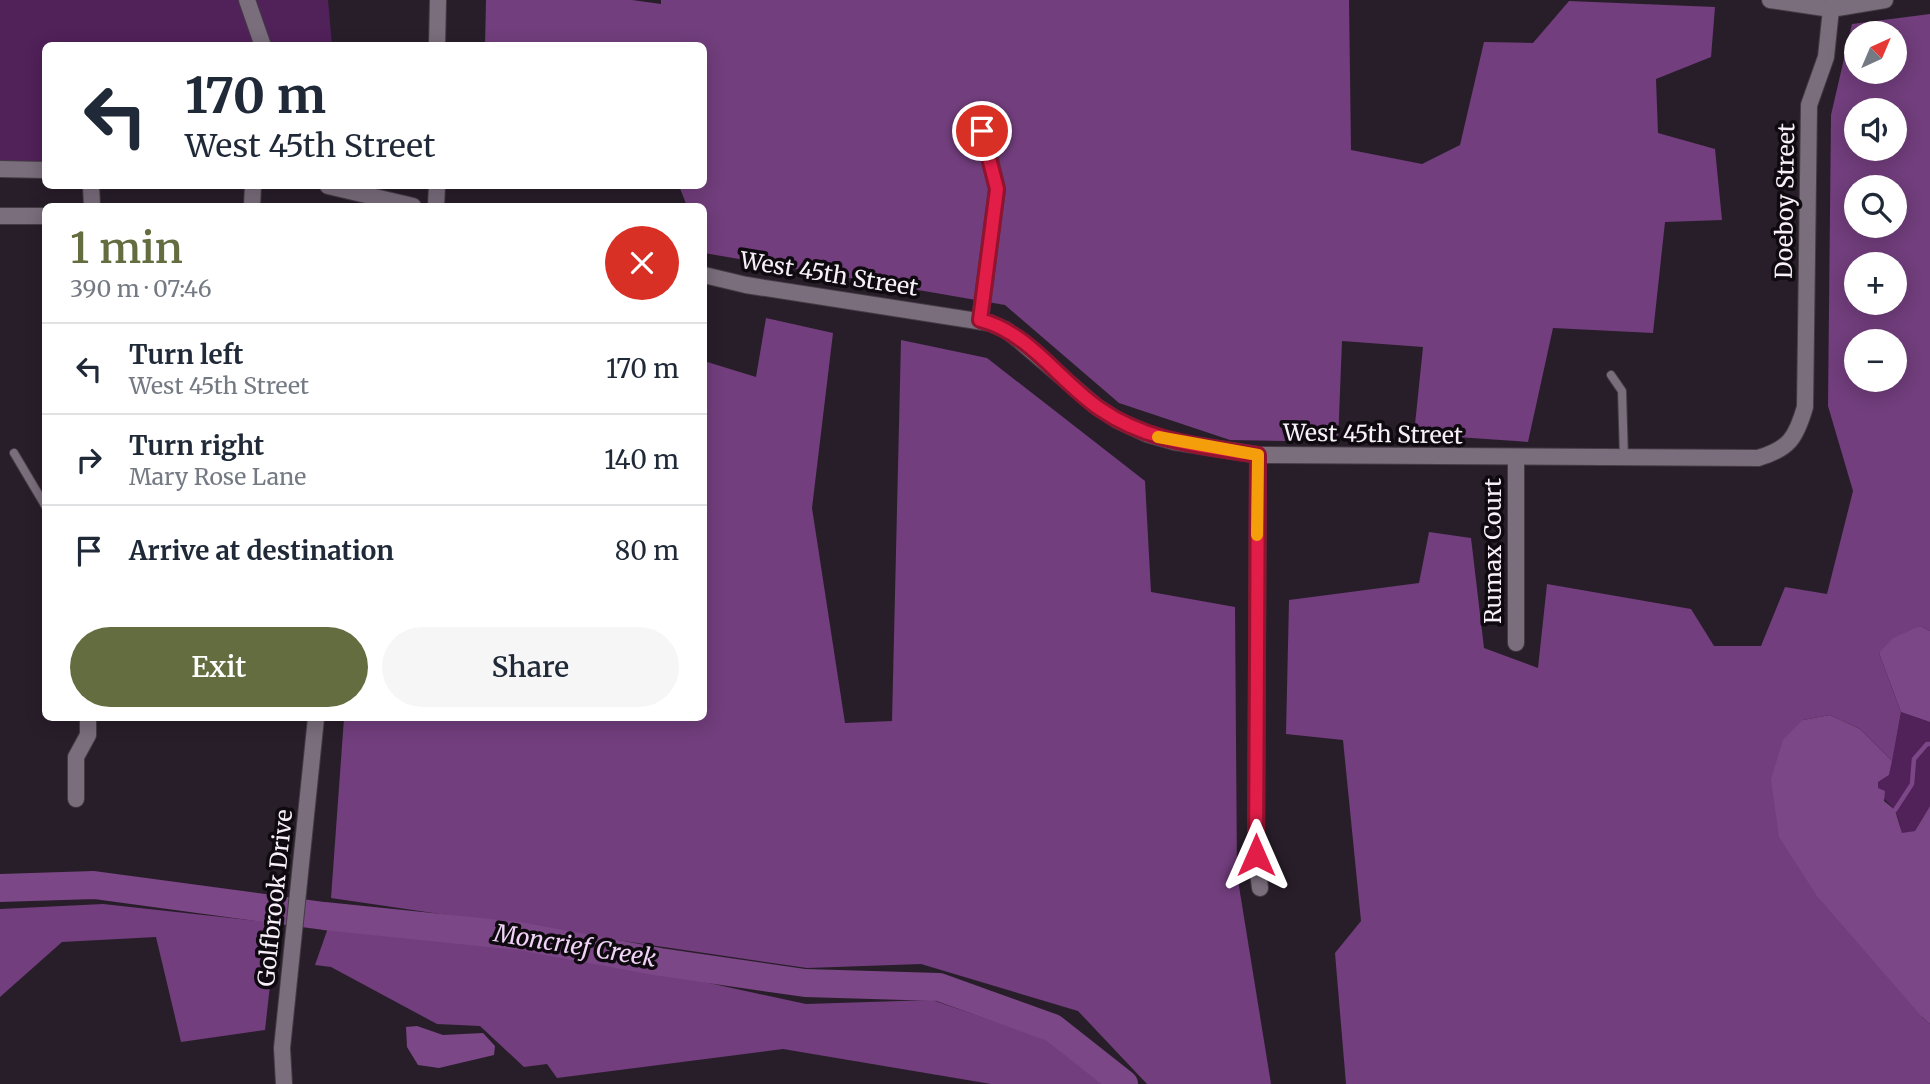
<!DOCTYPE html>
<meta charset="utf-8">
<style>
:root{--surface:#fff;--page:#f6f6f7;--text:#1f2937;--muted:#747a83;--line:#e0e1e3;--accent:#636d3f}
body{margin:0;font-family:Merriweather,serif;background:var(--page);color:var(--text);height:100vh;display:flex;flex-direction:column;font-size:26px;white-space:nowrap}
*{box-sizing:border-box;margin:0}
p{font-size:23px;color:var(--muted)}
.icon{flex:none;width:38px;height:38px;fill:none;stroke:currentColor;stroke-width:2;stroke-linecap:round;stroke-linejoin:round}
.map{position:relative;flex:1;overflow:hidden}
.details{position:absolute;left:42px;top:203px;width:665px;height:518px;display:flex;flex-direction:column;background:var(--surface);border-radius:10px;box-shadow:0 4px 18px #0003}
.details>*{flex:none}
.hud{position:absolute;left:42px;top:42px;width:665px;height:147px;border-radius:10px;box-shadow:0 4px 18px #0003;background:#fff;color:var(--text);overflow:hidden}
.needle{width:46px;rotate:44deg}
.fabs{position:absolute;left:1844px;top:21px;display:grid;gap:14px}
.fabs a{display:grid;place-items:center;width:63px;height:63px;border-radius:50%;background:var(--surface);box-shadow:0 4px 18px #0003;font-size:35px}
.pin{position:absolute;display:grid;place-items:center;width:60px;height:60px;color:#fff;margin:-30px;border:4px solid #fff;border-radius:50%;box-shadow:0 2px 7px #0007}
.me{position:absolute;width:77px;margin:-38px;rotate:0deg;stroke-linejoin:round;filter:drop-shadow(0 0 5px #0008)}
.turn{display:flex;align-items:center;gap:24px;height:147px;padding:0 28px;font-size:32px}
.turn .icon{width:91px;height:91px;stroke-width:2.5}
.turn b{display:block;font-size:49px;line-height:60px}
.round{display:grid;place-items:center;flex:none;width:74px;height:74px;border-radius:37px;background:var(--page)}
.headline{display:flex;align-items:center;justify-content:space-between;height:119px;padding:0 28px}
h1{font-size:42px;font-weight:600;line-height:52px;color:var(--accent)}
.button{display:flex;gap:14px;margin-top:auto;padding:14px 28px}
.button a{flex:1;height:80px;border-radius:42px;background:var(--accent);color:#fff;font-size:28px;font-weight:600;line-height:80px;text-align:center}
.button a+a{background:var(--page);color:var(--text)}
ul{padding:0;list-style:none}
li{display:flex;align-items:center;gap:21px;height:91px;padding:0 28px;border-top:2px solid var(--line)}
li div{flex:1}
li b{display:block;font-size:26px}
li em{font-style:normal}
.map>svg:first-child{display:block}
</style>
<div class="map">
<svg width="1930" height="1084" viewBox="0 0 1930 1084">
<rect width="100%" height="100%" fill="#281e2a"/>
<!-- green -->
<g fill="#51215a">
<polygon points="0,0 328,0 332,45 46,46 45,174 0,173"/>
<path d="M1901 712 1930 722V806L1915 831 1902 834C1900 827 1899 817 1895 811 1888 800 1878 798 1877 782L1889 775Z"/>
</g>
<!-- forest -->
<g fill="#723e7d" fill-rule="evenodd">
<polygon points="486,0 632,0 661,4 661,0 1349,0 1351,150 1422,164 1460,145 1484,42 1533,43 1569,1 1715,7 1711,57 1656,79 1658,133 1715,149 1722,220 1665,222 1653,333 1553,328 1528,442 1414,434 1423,347 1342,341 1338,442 1230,440 1119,403 1005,305 704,253 704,206 687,206 679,186 704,186 704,46 485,46"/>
<path d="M1930 14V631L1920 626 1879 653 1901 712 1892 761 1860 729 1830 715 1803 720 1922 1017 1930 1024V1084H1346L1335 953 1361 921 1343 740 1286 734 1289 600 1419 583 1429 532 1471 538 1484 648 1538 668 1547 584 1691 609 1714 646H1761L1785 587 1827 594 1853 491 1828 406 1831 115 1852 24ZM1857 33H1895V72H1857ZM1857 110H1895V149H1857ZM1857 187H1895V226H1857ZM1857 264H1895V303H1857ZM1857 341H1895V380H1857Z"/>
<polygon points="766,318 833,333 812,508 845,723 892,721 901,340 987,358 1145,481 1151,592 1235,607 1237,874 1271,1084 1147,1084 1078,1011 921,964 807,968 331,898 344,718 704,718 704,361 756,377"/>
<polygon points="103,904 277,923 265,1030 181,1042 156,937 62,942 0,997 0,909"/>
<polygon points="329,925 516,941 806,1004 932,1000 1049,1040 1104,1084 991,1084 783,1049 557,1078 547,1064 524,1067 480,1026 437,1024 331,967 315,965"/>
</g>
<!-- water -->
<g fill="#7c4786">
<polygon points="1920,626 1930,631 1930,722 1901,712 1879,653 1893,638"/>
<polygon points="1830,715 1860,729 1892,761 1889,775 1878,782 1878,788 1885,791 1884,801 1895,810 1902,833 1915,831 1930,806 1930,1024 1922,1017 1817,896 1779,837 1771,779 1783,740 1803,720"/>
<polygon points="417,1026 443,1035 483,1033 495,1046 494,1055 439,1068 418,1065 407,1047 406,1027"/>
</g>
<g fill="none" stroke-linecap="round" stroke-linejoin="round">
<!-- stream -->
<polyline stroke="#7c4786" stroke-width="4.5" points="1895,810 1912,784 1914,759 1927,744 1930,744"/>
<!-- river -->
<polyline stroke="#7c4786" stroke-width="28" points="0,888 94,885 324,916 519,936 660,962 805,983 939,987 1053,1028 1124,1084"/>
<!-- service casing -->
<g stroke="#443b45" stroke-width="10">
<g id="service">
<polyline points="1611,375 1622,391 1624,459"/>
<polyline points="14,453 46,507"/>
</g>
</g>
<!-- minor casing -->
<g stroke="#443b45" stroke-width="18">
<g id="minor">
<polyline points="247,0 263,46"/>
<polyline points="1770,0 1831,9 1885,0"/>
<polyline points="437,46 438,0"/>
<polyline points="0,169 46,170"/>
<polyline points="91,186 92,206"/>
<polyline points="328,186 413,206"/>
<polyline points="252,206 253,186"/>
<polyline points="436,206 437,186"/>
<polyline points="0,216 46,216"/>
<path d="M704 275 746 285 990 323 1006 330 1020 341 1097 407 1117 420 1147 434 1175 442 1258 455 1758 458C1789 449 1796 438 1805 407L1809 105 1826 57 1831 9 1835 0"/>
<polyline points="980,320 997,189 983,131"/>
<polyline points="1258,455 1256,855 1260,888"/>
<polyline points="1516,458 1516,643"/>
<polyline points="76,799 76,757 88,735 88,718"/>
<polyline points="284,1084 282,1048 316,718"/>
</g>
</g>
<!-- service -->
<use href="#service" stroke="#7a6d7c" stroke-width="8"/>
<!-- minor -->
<use href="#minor" stroke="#7a6d7c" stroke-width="16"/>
</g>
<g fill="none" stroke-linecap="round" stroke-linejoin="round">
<!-- route casing -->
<g stroke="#92132f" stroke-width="18">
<path id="route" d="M982 131 997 189 980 320C1029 332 1060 382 1100 409 1147 442 1203 446 1258 455L1256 855"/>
</g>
<!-- route -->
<use href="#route" stroke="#e11d48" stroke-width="12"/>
<!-- slow -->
<polyline stroke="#f59e0b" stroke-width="12" points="1158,437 1258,455 1257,535"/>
</g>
<g text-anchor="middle" stroke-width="7" stroke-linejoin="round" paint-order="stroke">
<!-- street labels -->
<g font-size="23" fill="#f7f0f8" stroke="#0e0a0f">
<text transform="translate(1785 201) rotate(-89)" y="8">Doeboy Street</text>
<text transform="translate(829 274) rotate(9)" y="8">West 45th Street</text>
<text transform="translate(1373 434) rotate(1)" y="8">West 45th Street</text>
<text transform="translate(1493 551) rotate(-90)" y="8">Rumax Court</text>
<text transform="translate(275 898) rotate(-84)" y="8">Golfbrook Drive</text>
</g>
<!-- water labels -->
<g font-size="24" font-style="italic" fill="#f0d3f6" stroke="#0e0a0f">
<text transform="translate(575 946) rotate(9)" y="8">Moncrief Creek</text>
</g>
</g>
</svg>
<div class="fabs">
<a><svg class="needle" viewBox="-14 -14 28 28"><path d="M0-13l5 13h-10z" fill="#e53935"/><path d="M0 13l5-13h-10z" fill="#747a83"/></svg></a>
<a><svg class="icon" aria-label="sound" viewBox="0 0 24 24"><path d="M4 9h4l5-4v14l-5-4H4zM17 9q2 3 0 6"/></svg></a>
<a><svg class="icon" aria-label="search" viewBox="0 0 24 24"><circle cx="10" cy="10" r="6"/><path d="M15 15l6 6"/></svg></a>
<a>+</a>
<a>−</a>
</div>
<div class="pin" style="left:982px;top:131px;background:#d93025"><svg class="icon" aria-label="arrive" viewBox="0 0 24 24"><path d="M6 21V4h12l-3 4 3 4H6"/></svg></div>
<svg class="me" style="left:1256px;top:855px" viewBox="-20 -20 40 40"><path d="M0-17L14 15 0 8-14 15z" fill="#e11d48" stroke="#fff" stroke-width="4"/></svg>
<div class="hud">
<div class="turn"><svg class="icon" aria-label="left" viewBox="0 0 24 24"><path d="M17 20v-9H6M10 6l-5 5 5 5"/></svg><div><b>170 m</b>West 45th Street</div></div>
</div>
<section class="details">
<div class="headline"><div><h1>1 min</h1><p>390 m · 07:46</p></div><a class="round" style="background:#d93025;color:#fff"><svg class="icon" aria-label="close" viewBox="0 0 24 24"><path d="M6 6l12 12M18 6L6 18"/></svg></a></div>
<ul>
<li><svg class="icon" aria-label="left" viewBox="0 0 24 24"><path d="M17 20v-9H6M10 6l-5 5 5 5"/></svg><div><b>Turn left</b><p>West 45th Street</p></div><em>170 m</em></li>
<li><svg class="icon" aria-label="right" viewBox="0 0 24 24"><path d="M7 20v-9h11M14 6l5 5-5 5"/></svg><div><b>Turn right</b><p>Mary Rose Lane</p></div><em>140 m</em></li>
<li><svg class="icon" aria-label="arrive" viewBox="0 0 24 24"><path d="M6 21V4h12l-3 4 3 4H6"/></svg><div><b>Arrive at destination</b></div><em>80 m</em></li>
</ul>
<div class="button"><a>Exit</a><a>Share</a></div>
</section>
</div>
